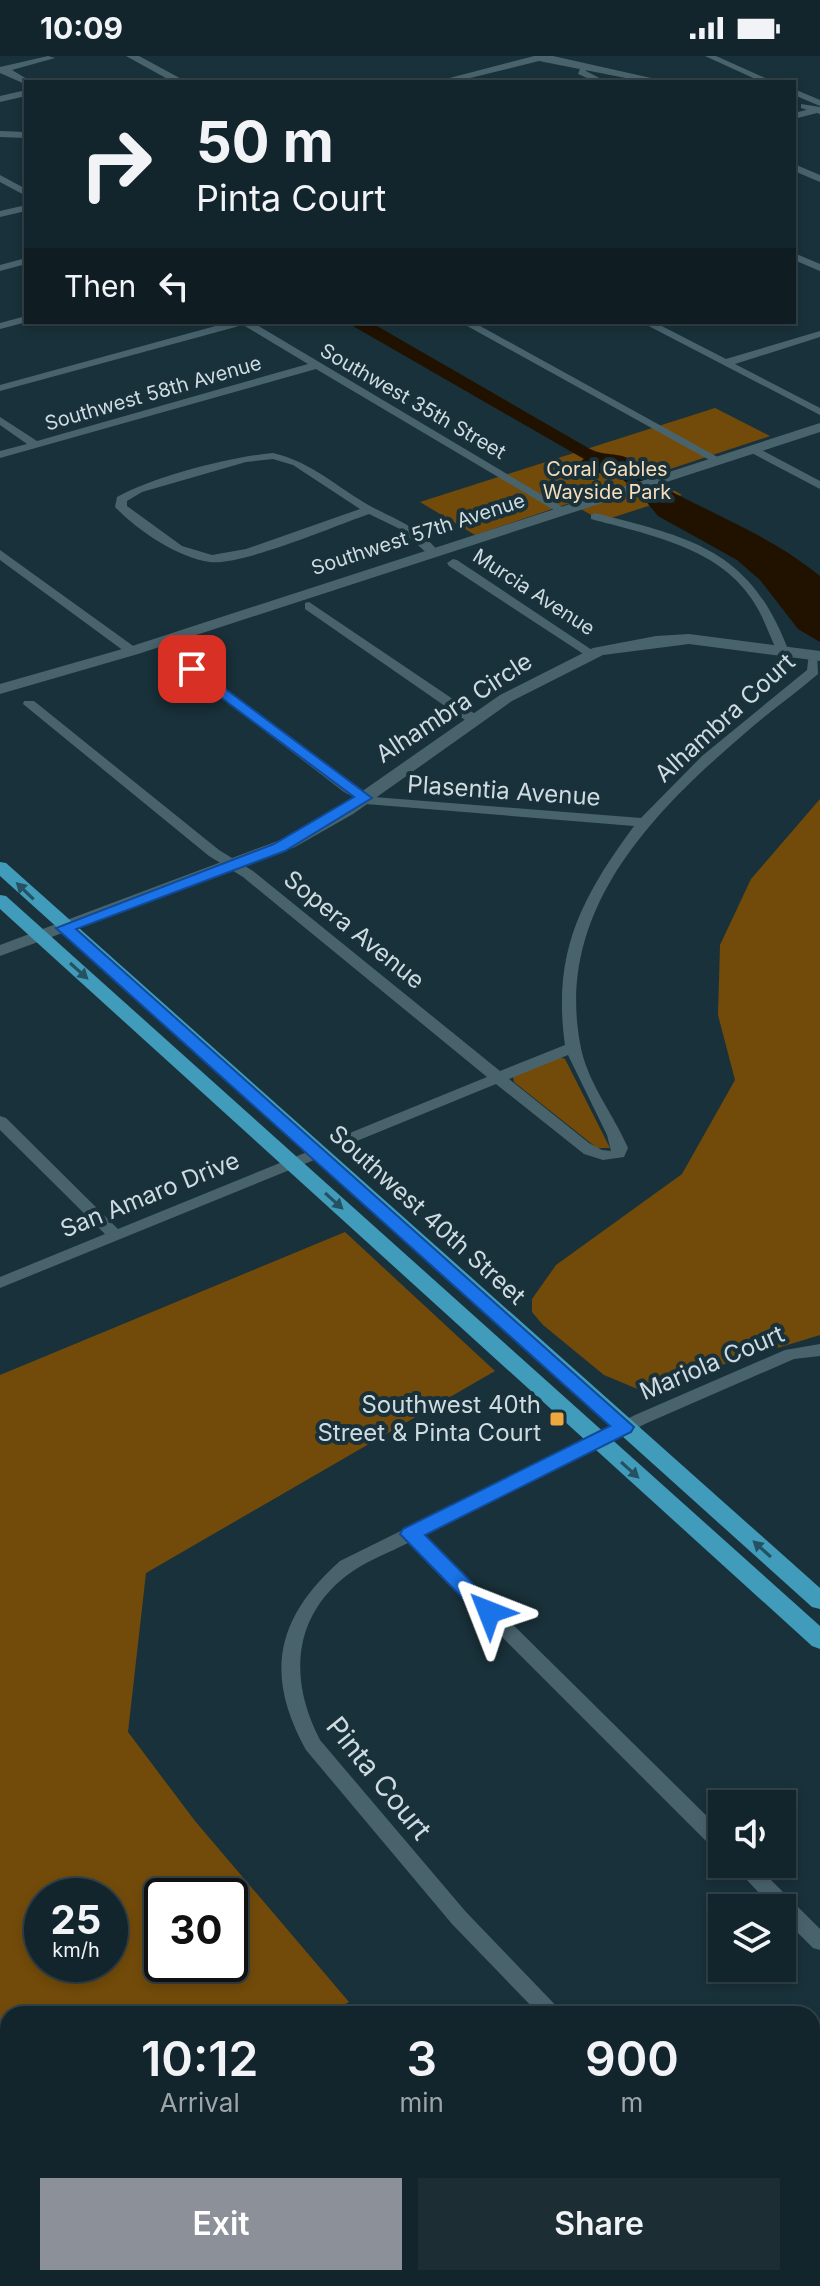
<!DOCTYPE html>
<style>
:root{--surface:#13252c;--page:#1c2d34;--text:#f1f3f6;--muted:#9da5a9;--line:#324248;--accent:#8c9099}
body{margin:0;font-family:Inter,sans-serif;background:var(--page);color:var(--text);height:100vh;display:flex;flex-direction:column;font-size:30px;white-space:nowrap}
*{box-sizing:border-box;margin:0}
p{font-size:26px;color:var(--muted)}
.icon{flex:none;width:44px;height:44px;fill:none;stroke:currentColor;stroke-width:2;stroke-linecap:round;stroke-linejoin:round}
.map{position:relative;flex:1;overflow:hidden}
.panel{position:absolute;left:0px;top:1950px;width:820px;height:280px;display:flex;flex-direction:column;background:var(--surface);border-radius:24px 24px 0 0;box-shadow:0 4px 12px #0003,0 0 0 2px var(--line)}
.panel>*{flex:none}
.top-card{position:absolute;left:24px;top:24px;width:772px;height:244px;border-radius:0px;box-shadow:0 4px 12px #0003,0 0 0 2px var(--line);background:#13252c;color:var(--text);overflow:hidden}
.controls{position:absolute;left:708px;top:1734px;display:grid;gap:16px}
.controls a{display:grid;place-items:center;width:88px;height:88px;border-radius:0px;background:var(--surface);box-shadow:0 4px 12px #0003,0 0 0 2px var(--line);font-size:40px}
.speed{position:absolute;left:24px;top:1822px;display:flex;gap:16px;font-size:40px;font-weight:700;text-align:center}
.speed>*{display:grid;place-content:center;width:104px;height:104px;border-radius:50%;background:var(--surface);box-shadow:0 4px 12px #0003,0 0 0 2px var(--line);line-height:1}
.speed small{font-size:20px;font-weight:400}
.speed .limit{border:4px solid #111;border-radius:12px;background:#fff;color:#111}
.pin{position:absolute;display:grid;place-items:center;width:68px;height:68px;color:#fff;margin:-34px;border-radius:16px;box-shadow:0 4px 12px #0006}
.me{position:absolute;width:88px;margin:-44px;rotate:315deg;stroke-linejoin:round;filter:drop-shadow(0 0 6px #0008)}
.turn{display:flex;align-items:center;gap:28px;height:168px;padding:0 40px;font-size:36px}
.turn .icon{width:104px;height:104px;stroke-width:2.5}
.turn b{display:block;font-size:56px;line-height:68px}
.then{display:flex;align-items:center;height:76px;padding:0 40px;background:#0003;gap:16px;font-size:30px}
.eta{display:flex;justify-content:space-evenly;align-items:center;height:136px;text-align:center}
.eta b{font-size:48px;font-weight:600;line-height:56px}
.button{display:flex;gap:16px;margin-top:auto;padding:16px 40px}
.button a{flex:1;height:92px;border-radius:0px;background:var(--accent);color:#fff;font-size:32px;font-weight:600;line-height:92px;text-align:center}
.button a+a{background:var(--page);color:var(--text)}
.status{display:flex;justify-content:space-between;align-items:center;height:56px;padding:0 40px;background:var(--surface);direction:ltr}
.status svg{height:22px;fill:currentColor}
.map>svg:first-child{display:block}
</style>
<div class="status"><b>10:09</b><svg viewBox="0 0 49 12"><path d="M0 12V9h3v3zM5 12V6h3v6zM10 12V3h3v9zM15 12V0h3v12zM26 1h20v11H26zM47 4h2v5h-2z"/></svg></div>
<div class="map">
<svg width="820" height="2230" viewBox="0 0 820 2230">
<rect width="100%" height="100%" fill="#19313a"/>
<!-- green -->
<g fill="#724b0a" fill-rule="evenodd">
<polygon points="715,352 770,380 649,420 682,439 602,465 570,447 475,479 420,446"/>
<polygon points="820,743 820,1279 640,1334 604,1319 543,1269 532,1256 532,1243 556,1209 682,1118 735,1024 718,959 720,889 751,823"/>
<polygon points="560,1001 565,1003 610,1092 597,1092 514,1026 513,1020"/>
<path d="M345 1176 495 1315 146 1517 128 1676 195 1765 349 1946 326 1958H8V2133L0 2138V1319ZM42 1840H110V1908H42ZM162 1840H230V1908H162Z"/>
<polygon points="812,2212 820,2214 820,2230 452,2230 465,2222 812,2222"/>
</g>
<!-- water -->
<path fill="#211200" d="M346 266H370L590 393C606 401 622 395 636 407L620 413 626 416 639 412 643 420C703 455 766 476 820 520V586L798 573 760 524 737 504 658 460 640 438 617 419 591 416 581 405 584 403Z"/>
<g fill="none" stroke-linecap="round" stroke-linejoin="round">
<!-- street -->
<g fill="#49636d" fill-rule="evenodd">
<polygon points="48,0 55,2 12,14 32,26 25,28 0,17 0,11"/>
<polygon points="705,0 716,0 774,26 762,26"/>
<polygon points="581,10 587,10 586,15 607,26 596,26 578,18"/>
<polygon points="794,33 820,44 820,50 794,39"/>
<polygon points="26,34 26,40 0,46 0,40"/>
<polygon points="814,52 817,53 817,57 794,63 794,57"/>
<polygon points="0,75 26,76 26,82 0,81"/>
<polygon points="794,108 820,119 820,126 794,115"/>
<polygon points="0,119 26,133 26,140 0,126"/>
<polygon points="26,149 26,155 0,161 0,155"/>
<polygon points="794,197 820,208 820,215 794,204"/>
<polygon points="26,202 26,208 0,215 0,209"/>
<polygon points="26,260 27,266 0,273 0,267"/>
<polygon points="230,266 252,266 569,455 559,457 316,313 0,402 0,395 27,388 0,369 0,361 37,385 308,308 243,269 0,335 0,329"/>
<polygon points="460,266 473,266 723,404 713,406"/>
<polygon points="641,266 654,266 726,303 820,275 820,281 735,308 820,352 820,359"/>
<polygon points="748,391 756,391 820,425 820,433 748,395"/>
<path d="M273 397C314 407 336 431 372 451 397 464 420 472 439 496L433 500 429 499 400 473 369 458C335 470 241 510 210 506 178 502 137 474 115 451L117 441C156 420 229 401 273 397ZM273 403 293 409 360 453 246 493 212 499 182 490 127 450V445L142 436 246 406Z"/>
<path d="M595 457C693 482 751 494 789 596L787 599H779C769 580 764 560 751 542 717 491 646 478 591 463V459Z"/>
<polygon points="0,494 136,592 136,598 128,598 0,504"/>
<polygon points="453,503 457,504 598,598 592,602 588,601 449,510 447,507"/>
<polygon points="309,546 478,660 478,666 468,666 305,553 305,547"/>
<path d="M170 592 354 730 374 741 641 762 702 700 807 614 809 597H817L818 618C796 637 773 653 751 672 657 752 555 851 580 987 586 1025 613 1057 628 1092L624 1101 603 1104 584 1098 496 1028 347 1089H335L333 1086 335 1083 487 1021 243 821 209 800 23 648 24 645H34L219 794 253 815 500 1015 565 989C552 897 581 842 634 770L366 748 344 736 166 599V593ZM568 999 607 1079 611 1095 602 1094 589 1087 509 1023Z"/>
<polygon points="0,1060 6,1062 118,1173 312,1094 318,1092 326,1097 324,1100 0,1232 0,1221 105,1178 0,1074"/>
<path d="M820 1288V1300L794 1303 647 1367 423 1480 722 1775V1796L715 1794 408 1487C390 1496 369 1504 353 1515 292 1557 288 1623 320 1684L466 1856 564 1958H539L452 1868 306 1694C264 1618 276 1562 340 1505L635 1359 785 1294Z"/>
<polygon points="732,1808 755,1808 820,1873 820,1894 813,1892 782,1861 782,1852 773,1852"/>
<polygon points="812,2062 820,2064 820,2082 812,2080"/>
<polygon points="130,2222 163,2222 158,2230 125,2230"/>
</g>
<!-- secondary -->
<g fill="#49636d" fill-rule="evenodd">
<polygon points="126,0 139,0 187,26 173,26"/>
<polygon points="534,0 553,0 669,26 646,26 539,5 454,26 434,26"/>
<polygon points="801,48 820,51 820,58 801,52"/>
<polygon points="820,367 820,376 138,598 0,638 0,628 126,592"/>
<polygon points="689,578 820,595 820,605 689,588 603,599 512,645 353,758 295,791 0,900 0,889 283,783 341,750 500,639 593,592 656,580"/>
</g>
<!-- primary -->
<g fill="#409cba" fill-rule="evenodd">
<polygon points="0,806 6,807 820,1532 820,1553 812,1551 0,820"/>
<polygon points="0,839 6,840 820,1570 820,1593 812,1590 0,853"/>
</g>
</g>
<!-- one-way arrows -->
<defs><path id="oneway-solid" d="M-6-.8H1V-3.2L6.5 0L1 3.2V.8H-6Z" transform="scale(2)"/></defs>
<g fill="#255160">
<use href="#oneway-solid" transform="translate(25 835) rotate(-136)"/>
<use href="#oneway-solid" transform="translate(79 915) rotate(42)"/>
<use href="#oneway-solid" transform="translate(334 1145) rotate(42)"/>
<use href="#oneway-solid" transform="translate(630 1414) rotate(42)"/>
<use href="#oneway-solid" transform="translate(762 1493) rotate(-138)"/>
</g>
<!-- route -->
<polygon fill="#1a73e8" stroke="#114b97" stroke-width="2" points="192,608 372,742 285,795 76,873 634,1371 631,1376 425,1479 496,1551 500,1556 496,1561 481,1561 400,1478 403,1473 610,1370 56,872 274,788 354,741 187,616 185,613"/>
<!-- markers -->
<rect fill="#eea83c" stroke="#19313a" stroke-width="3" x="549" y="1355" width="16" height="16" rx="4"/>
<g text-anchor="middle" stroke-width="8" stroke-linejoin="round" paint-order="stroke">
<!-- far-street labels -->
<g font-size="20" fill="#cedce1" stroke="#19313a">
<text transform="translate(153 337) rotate(-16)" y="7">Southwest 58th Avenue</text>
<text transform="translate(413 345) rotate(30)" y="7">Southwest 35th Street</text>
<text transform="translate(418 478) rotate(-18)" y="7">Southwest 57th Avenue</text>
<text transform="translate(534 536) rotate(33)" y="7">Murcia Avenue</text>
</g>
<!-- far-park labels -->
<g font-size="20" fill="#f8ddbb" stroke="#19313a">
<text x="607" y="420">Coral Gables<tspan x="607" dy="23">Wayside Park</tspan></text>
</g>
<!-- street labels -->
<g font-size="24" fill="#cedce1" stroke="#19313a">
<text transform="translate(454 652) rotate(-33)" y="8">Alhambra Circle</text>
<text transform="translate(725 662) rotate(-42)" y="8">Alhambra Court</text>
<text transform="translate(504 735) rotate(4)" y="8">Plasentia Avenue</text>
<text transform="translate(354 874) rotate(39)" y="8">Sopera Avenue</text>
<text transform="translate(150 1139) rotate(-22)" y="8">San Amaro Drive</text>
<text transform="translate(427 1159) rotate(42)" y="8">Southwest 40th Street</text>
<text transform="translate(712 1307) rotate(-23)" y="8">Mariola Court</text>
</g>
<!-- poi labels -->
<g font-size="24" fill="#cedce1" stroke="#19313a" text-anchor="end">
<text x="541" y="1357">Southwest 40th<tspan x="541" dy="28">Street &amp; Pinta Court</tspan></text>
</g>
<!-- near-street labels -->
<g font-size="28" fill="#cedce1" stroke="#19313a">
<text transform="translate(379 1722) rotate(51)" y="10">Pinta Court</text>
</g>
</g>
</svg>
<div class="controls">
<a><svg class="icon" aria-label="sound" viewBox="0 0 24 24"><path d="M4 9h4l5-4v14l-5-4H4zM17 9q2 3 0 6"/></svg></a>
<a><svg class="icon" aria-label="layers" viewBox="0 0 24 24"><path d="M12 4l9 5-9 5-9-5zM3 14l9 5 9-5"/></svg></a>
</div>
<div class="speed"><div>25<small>km/h</small></div><div class="limit">30</div></div>
<div class="pin" style="left:192px;top:613px;background:#d93025"><svg class="icon" aria-label="arrive" viewBox="0 0 24 24"><path d="M6 21V4h12l-3 4 3 4H6"/></svg></div>
<svg class="me" style="left:489px;top:1556px" viewBox="-20 -20 40 40"><path d="M0-17L14 15 0 8-14 15z" fill="#1a73e8" stroke="#fff" stroke-width="4"/></svg>
<div class="top-card">
<div class="turn"><svg class="icon" aria-label="right" viewBox="0 0 24 24"><path d="M7 20v-9h11M14 6l5 5-5 5"/></svg><div><b>50 m</b>Pinta Court</div></div>
<div class="then">Then<svg class="icon" aria-label="left" viewBox="0 0 24 24"><path d="M17 20v-9H6M10 6l-5 5 5 5"/></svg></div>
</div>
<section class="panel">
<div class="eta">
<div><b>10:12</b><p>Arrival</p></div>
<div><b>3</b><p>min</p></div>
<div><b>900</b><p>m</p></div>
</div>
<div class="button"><a>Exit</a><a>Share</a></div>
</section>
</div>
